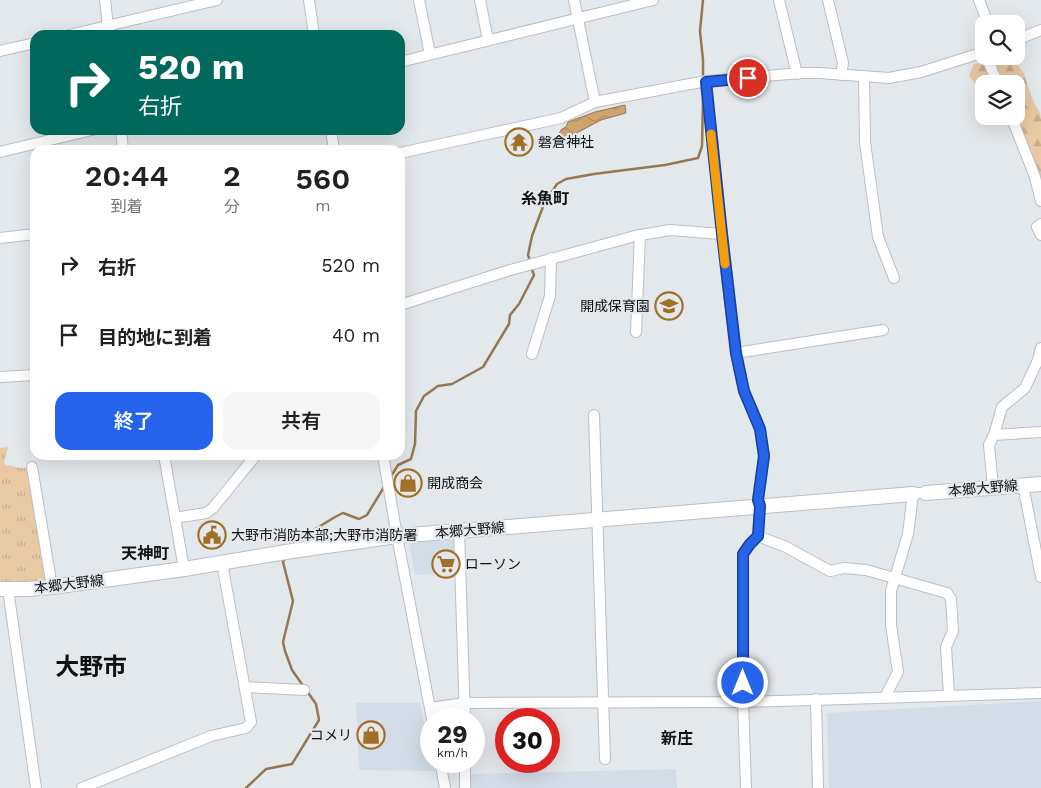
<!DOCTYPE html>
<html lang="ja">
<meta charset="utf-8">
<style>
:root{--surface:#fff;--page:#f6f6f6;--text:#202124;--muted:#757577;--accent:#2563eb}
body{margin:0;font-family:"Work Sans","Noto Sans JP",sans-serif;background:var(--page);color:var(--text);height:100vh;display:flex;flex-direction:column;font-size:19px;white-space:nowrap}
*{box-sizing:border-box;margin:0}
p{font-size:16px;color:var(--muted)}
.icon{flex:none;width:28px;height:28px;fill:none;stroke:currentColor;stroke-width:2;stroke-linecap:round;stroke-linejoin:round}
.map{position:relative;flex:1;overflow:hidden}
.drawer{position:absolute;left:30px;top:145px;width:375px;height:315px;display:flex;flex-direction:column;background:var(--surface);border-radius:15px;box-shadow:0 5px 20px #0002}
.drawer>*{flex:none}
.guide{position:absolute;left:30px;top:30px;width:375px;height:105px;border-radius:15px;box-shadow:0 5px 20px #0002;background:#00695c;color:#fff;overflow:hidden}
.controls{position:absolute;left:975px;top:15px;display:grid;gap:10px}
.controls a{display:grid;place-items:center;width:50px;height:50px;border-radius:10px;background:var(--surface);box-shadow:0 5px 20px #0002;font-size:25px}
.speed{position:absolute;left:420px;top:708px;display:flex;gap:10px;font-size:25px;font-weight:700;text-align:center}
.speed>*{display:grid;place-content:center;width:65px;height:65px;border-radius:50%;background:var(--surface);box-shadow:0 5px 20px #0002;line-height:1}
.speed small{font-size:12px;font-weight:400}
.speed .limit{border:8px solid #d22;background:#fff;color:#111}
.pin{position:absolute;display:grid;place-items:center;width:42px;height:42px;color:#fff;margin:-21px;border:2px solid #fff;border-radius:50%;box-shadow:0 1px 5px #0007}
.me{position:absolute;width:55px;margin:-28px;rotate:0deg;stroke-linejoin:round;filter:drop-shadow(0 0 4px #0008)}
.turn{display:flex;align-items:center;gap:18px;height:105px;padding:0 25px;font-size:22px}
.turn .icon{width:65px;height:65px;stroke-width:2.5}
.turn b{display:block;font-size:35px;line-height:42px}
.eta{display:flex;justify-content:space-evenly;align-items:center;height:85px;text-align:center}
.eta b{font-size:30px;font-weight:600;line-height:35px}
.cta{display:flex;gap:10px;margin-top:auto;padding:10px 25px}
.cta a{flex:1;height:58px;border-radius:15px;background:var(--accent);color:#fff;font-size:20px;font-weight:600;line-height:58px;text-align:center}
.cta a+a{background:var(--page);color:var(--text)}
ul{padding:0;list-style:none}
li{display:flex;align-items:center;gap:15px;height:70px;padding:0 25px}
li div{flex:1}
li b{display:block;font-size:19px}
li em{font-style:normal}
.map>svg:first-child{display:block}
</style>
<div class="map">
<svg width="1041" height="788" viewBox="0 0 1041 788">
<defs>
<pattern id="grass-tufts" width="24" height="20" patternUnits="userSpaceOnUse" patternTransform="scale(1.25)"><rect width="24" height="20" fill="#e9c9a1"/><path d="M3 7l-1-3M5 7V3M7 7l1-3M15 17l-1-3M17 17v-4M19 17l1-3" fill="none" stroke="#c7ac8a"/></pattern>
<pattern id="forest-firs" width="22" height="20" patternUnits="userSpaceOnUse" patternTransform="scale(1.25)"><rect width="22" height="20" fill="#e9c9a1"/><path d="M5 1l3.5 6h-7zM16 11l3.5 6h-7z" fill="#c7ac8a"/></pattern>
<pattern id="water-waves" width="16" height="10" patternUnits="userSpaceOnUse" patternTransform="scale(1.25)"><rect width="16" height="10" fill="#cfa46c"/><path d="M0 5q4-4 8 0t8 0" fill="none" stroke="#b18c5d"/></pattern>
</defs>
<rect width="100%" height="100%" fill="#e3e8ec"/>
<!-- built -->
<g fill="#d3dde7">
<polygon points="456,537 457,573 415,575 409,541"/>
<polygon points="1041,701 1041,788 829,788 827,713"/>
<polygon points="356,703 420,703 434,771 359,770"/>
<polygon points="676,769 677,788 471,788 470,774"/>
</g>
<!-- grass -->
<polygon fill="url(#grass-tufts)" points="7,447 8,448 4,462 5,465 21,468 30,468 31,490 48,581 0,584 0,448"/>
<!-- forest -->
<polygon fill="url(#forest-firs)" points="996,56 1011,56 1024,74 1033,101 1040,113 1041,119 1041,189 1016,116 1016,84 984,84 984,86 977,86 969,76 974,64 987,62"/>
<!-- water -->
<polygon fill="url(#water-waves)" stroke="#957851" points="625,105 626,113 601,120 571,136 556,141 554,140 562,129 566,127 568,122 595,112"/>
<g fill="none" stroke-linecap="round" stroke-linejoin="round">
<!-- stream -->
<g stroke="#957851" stroke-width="2.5">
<polyline points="703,79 703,60 700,31 703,0"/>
<polyline points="530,261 528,255 532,236 544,204 557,184 566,179 594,174 665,165 698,158 702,146 703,99"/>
<polyline points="390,478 398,465 411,459 415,444 416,411 424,396 438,386 452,384 483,367 509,324 510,315 519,304 534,275 531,267"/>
<polyline points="292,545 294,542 335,517 343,513 359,519 367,515 384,487"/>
<polyline points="246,788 266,769 292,764 319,720 316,704 292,670 285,651 283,642 293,601 283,562 286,557"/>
</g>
<!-- minor casing -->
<g stroke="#bbbfc3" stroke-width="12">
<g id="minor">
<polyline points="105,0 109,35"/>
<polyline points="309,0 314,35"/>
<polyline points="419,0 430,54"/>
<polyline points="480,0 488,40"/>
<polyline points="574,0 595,102"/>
<polyline points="779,0 797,74"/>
<polyline points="828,0 843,63 841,75"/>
<polyline points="979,0 988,24"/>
<polyline points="69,35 217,0"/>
<polyline points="1016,40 1041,30"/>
<polyline points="0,51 35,43"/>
<polyline points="986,56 998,84"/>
<polyline points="400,62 653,0"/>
<polyline points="864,76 865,142 878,237 894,278"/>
<polyline points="706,81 722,234 736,353 744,391 760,429 764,456 758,500 760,506 758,536 750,544 743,554 743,702 746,788"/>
<polyline points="1011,116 1035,177 1041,201"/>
<polyline points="121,130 123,150"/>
<polyline points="331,130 334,150"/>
<polyline points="0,152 92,130"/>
<polyline points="400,153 561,118 595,102 706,81 801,73 819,73 889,78 921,72 984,52"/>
<polyline points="1041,224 1037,227 1041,235"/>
<polyline points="0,238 35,234"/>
<polyline points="400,305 507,271 635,236 670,230 722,234"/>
<polyline points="636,332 640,235"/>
<polyline points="736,353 883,330"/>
<polyline points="532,354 550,296 551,258"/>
<polyline points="0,377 35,375"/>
<polyline points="594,415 605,759"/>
<polyline points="994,435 1041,432"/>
<polyline points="164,455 184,569"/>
<polyline points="383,455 397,536 432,719"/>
<polyline points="32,467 52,587"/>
<polyline points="1023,485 1041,577"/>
<polyline points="993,488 989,445 994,435 1002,407 1025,388 1038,360 1041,348"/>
<polyline points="175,518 206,513 213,508 256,455"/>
<polyline points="459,531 465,719"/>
<polyline points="758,536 786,547 830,571 844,568 866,570 947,593 951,599 953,631 946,647 949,695"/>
<polyline points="8,589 36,788"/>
<polyline points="245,687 304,690"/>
<polyline points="885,697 898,672 891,625 891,591 908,534 913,494 920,493"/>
<polyline points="816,699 818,788"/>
<polyline points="430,708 465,703 743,702 1041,693"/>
<polyline points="440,761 445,788"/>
<polyline points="82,788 211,736 246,728 251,722 222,563"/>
<polyline points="465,788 465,761"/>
</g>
</g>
<!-- major casing -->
<g stroke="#bbbfc3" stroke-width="16">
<g id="major">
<polyline points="926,493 1041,484"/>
<polyline points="0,589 28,589 52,587 184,569 292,551 397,536 913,494"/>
</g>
</g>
<!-- minor -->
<use href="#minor" stroke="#fff" stroke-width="10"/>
<!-- major -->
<use href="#major" stroke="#fff" stroke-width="14"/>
</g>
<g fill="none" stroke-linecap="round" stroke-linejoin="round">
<!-- route casing -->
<g stroke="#184099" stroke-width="12">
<polyline id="route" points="743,683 743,554 750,544 758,536 760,506 758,500 764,456 760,429 744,391 736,353 722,234 706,82 748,78"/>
</g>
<!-- route -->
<use href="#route" stroke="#2563eb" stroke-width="9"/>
<!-- slow -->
<polyline stroke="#f59e0b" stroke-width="9" points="711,134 725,264"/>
</g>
<!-- icons -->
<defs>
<g id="temple-ring" transform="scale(1.4375)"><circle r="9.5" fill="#e3e8ec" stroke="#a16f25" stroke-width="1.5"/><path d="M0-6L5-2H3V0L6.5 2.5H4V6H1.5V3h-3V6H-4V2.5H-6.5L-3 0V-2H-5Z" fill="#a16f25"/></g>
<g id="school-ring" transform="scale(1.4375)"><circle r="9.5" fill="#e3e8ec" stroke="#a16f25" stroke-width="1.5"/><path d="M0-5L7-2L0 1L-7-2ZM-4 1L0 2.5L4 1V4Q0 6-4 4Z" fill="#a16f25"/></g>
<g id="shop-ring" transform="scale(1.4375)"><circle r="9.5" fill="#e3e8ec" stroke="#a16f25" stroke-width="1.5"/><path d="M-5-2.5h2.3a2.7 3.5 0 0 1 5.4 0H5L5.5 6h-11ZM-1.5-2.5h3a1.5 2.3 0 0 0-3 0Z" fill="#a16f25"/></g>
<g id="civic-ring" transform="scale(1.4375)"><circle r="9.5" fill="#e3e8ec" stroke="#a16f25" stroke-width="1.5"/><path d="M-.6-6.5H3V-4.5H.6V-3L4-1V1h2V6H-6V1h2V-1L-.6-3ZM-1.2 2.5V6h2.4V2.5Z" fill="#a16f25"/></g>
<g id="supermarket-ring" transform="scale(1.4375)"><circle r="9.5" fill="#e3e8ec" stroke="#a16f25" stroke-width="1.5"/><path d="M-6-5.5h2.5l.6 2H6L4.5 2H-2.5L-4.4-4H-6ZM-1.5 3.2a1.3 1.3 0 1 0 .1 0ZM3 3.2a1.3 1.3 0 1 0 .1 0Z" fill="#a16f25"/></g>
</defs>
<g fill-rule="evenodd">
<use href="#temple-ring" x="519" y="142"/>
<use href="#school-ring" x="669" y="306"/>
<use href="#shop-ring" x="408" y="483"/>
<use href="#civic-ring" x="212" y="535"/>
<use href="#supermarket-ring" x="446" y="564"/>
<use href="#shop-ring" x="371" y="735"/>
</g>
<g text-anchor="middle" stroke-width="4.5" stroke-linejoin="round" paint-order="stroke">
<!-- poi labels -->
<g font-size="14" fill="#0f1012" stroke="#e3e8ec" text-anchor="start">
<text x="538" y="147">磐倉神社</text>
<text x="650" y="311" text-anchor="end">開成保育園</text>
<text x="427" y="488">開成商会</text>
<text x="231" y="540">大野市消防本部;大野市消防署</text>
<text x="465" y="569">ローソン</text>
<text x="352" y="740" text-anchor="end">コメリ</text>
</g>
<!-- street labels -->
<g font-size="14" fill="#0f1012" stroke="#e3e8ec">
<text transform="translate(983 488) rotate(-5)" y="5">本郷大野線</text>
<text transform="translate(470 530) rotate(-5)" y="5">本郷大野線</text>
<text transform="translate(69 584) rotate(-7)" y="5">本郷大野線</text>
</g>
<!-- quarter labels -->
<g font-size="16" font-weight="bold" fill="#0f1012" stroke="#e3e8ec">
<text x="545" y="204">糸魚町</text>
<text x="145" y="559">天神町</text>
<text x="677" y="744">新庄</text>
</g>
<!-- town labels -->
<g font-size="24" font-weight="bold" fill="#0f1012" stroke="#e3e8ec">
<text x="91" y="675">大野市</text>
</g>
</g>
</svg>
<div class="controls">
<a><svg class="icon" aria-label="search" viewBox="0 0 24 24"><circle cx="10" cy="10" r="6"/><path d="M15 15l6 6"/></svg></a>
<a><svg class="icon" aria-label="layers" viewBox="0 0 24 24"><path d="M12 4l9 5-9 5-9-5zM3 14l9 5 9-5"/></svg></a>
</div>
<div class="speed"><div>29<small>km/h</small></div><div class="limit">30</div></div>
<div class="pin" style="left:748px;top:78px;background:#d93025"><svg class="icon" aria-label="arrive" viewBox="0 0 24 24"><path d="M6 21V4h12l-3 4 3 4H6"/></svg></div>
<svg class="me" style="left:743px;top:683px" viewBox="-20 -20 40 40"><circle r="17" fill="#2563eb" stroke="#fff" stroke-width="3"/><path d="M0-11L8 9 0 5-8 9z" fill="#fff"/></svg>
<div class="guide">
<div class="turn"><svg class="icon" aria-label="right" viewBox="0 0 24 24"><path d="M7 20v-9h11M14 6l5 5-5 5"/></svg><div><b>520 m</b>右折</div></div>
</div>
<section class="drawer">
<div class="eta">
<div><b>20:44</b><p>到着</p></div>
<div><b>2</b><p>分</p></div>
<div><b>560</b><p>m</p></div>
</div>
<ul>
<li><svg class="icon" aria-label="right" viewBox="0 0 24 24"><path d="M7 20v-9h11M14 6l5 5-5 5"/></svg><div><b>右折</b></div><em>520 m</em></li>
<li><svg class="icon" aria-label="arrive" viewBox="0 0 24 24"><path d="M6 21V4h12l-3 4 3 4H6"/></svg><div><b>目的地に到着</b></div><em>40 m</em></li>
</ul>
<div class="cta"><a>終了</a><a>共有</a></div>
</section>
</div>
